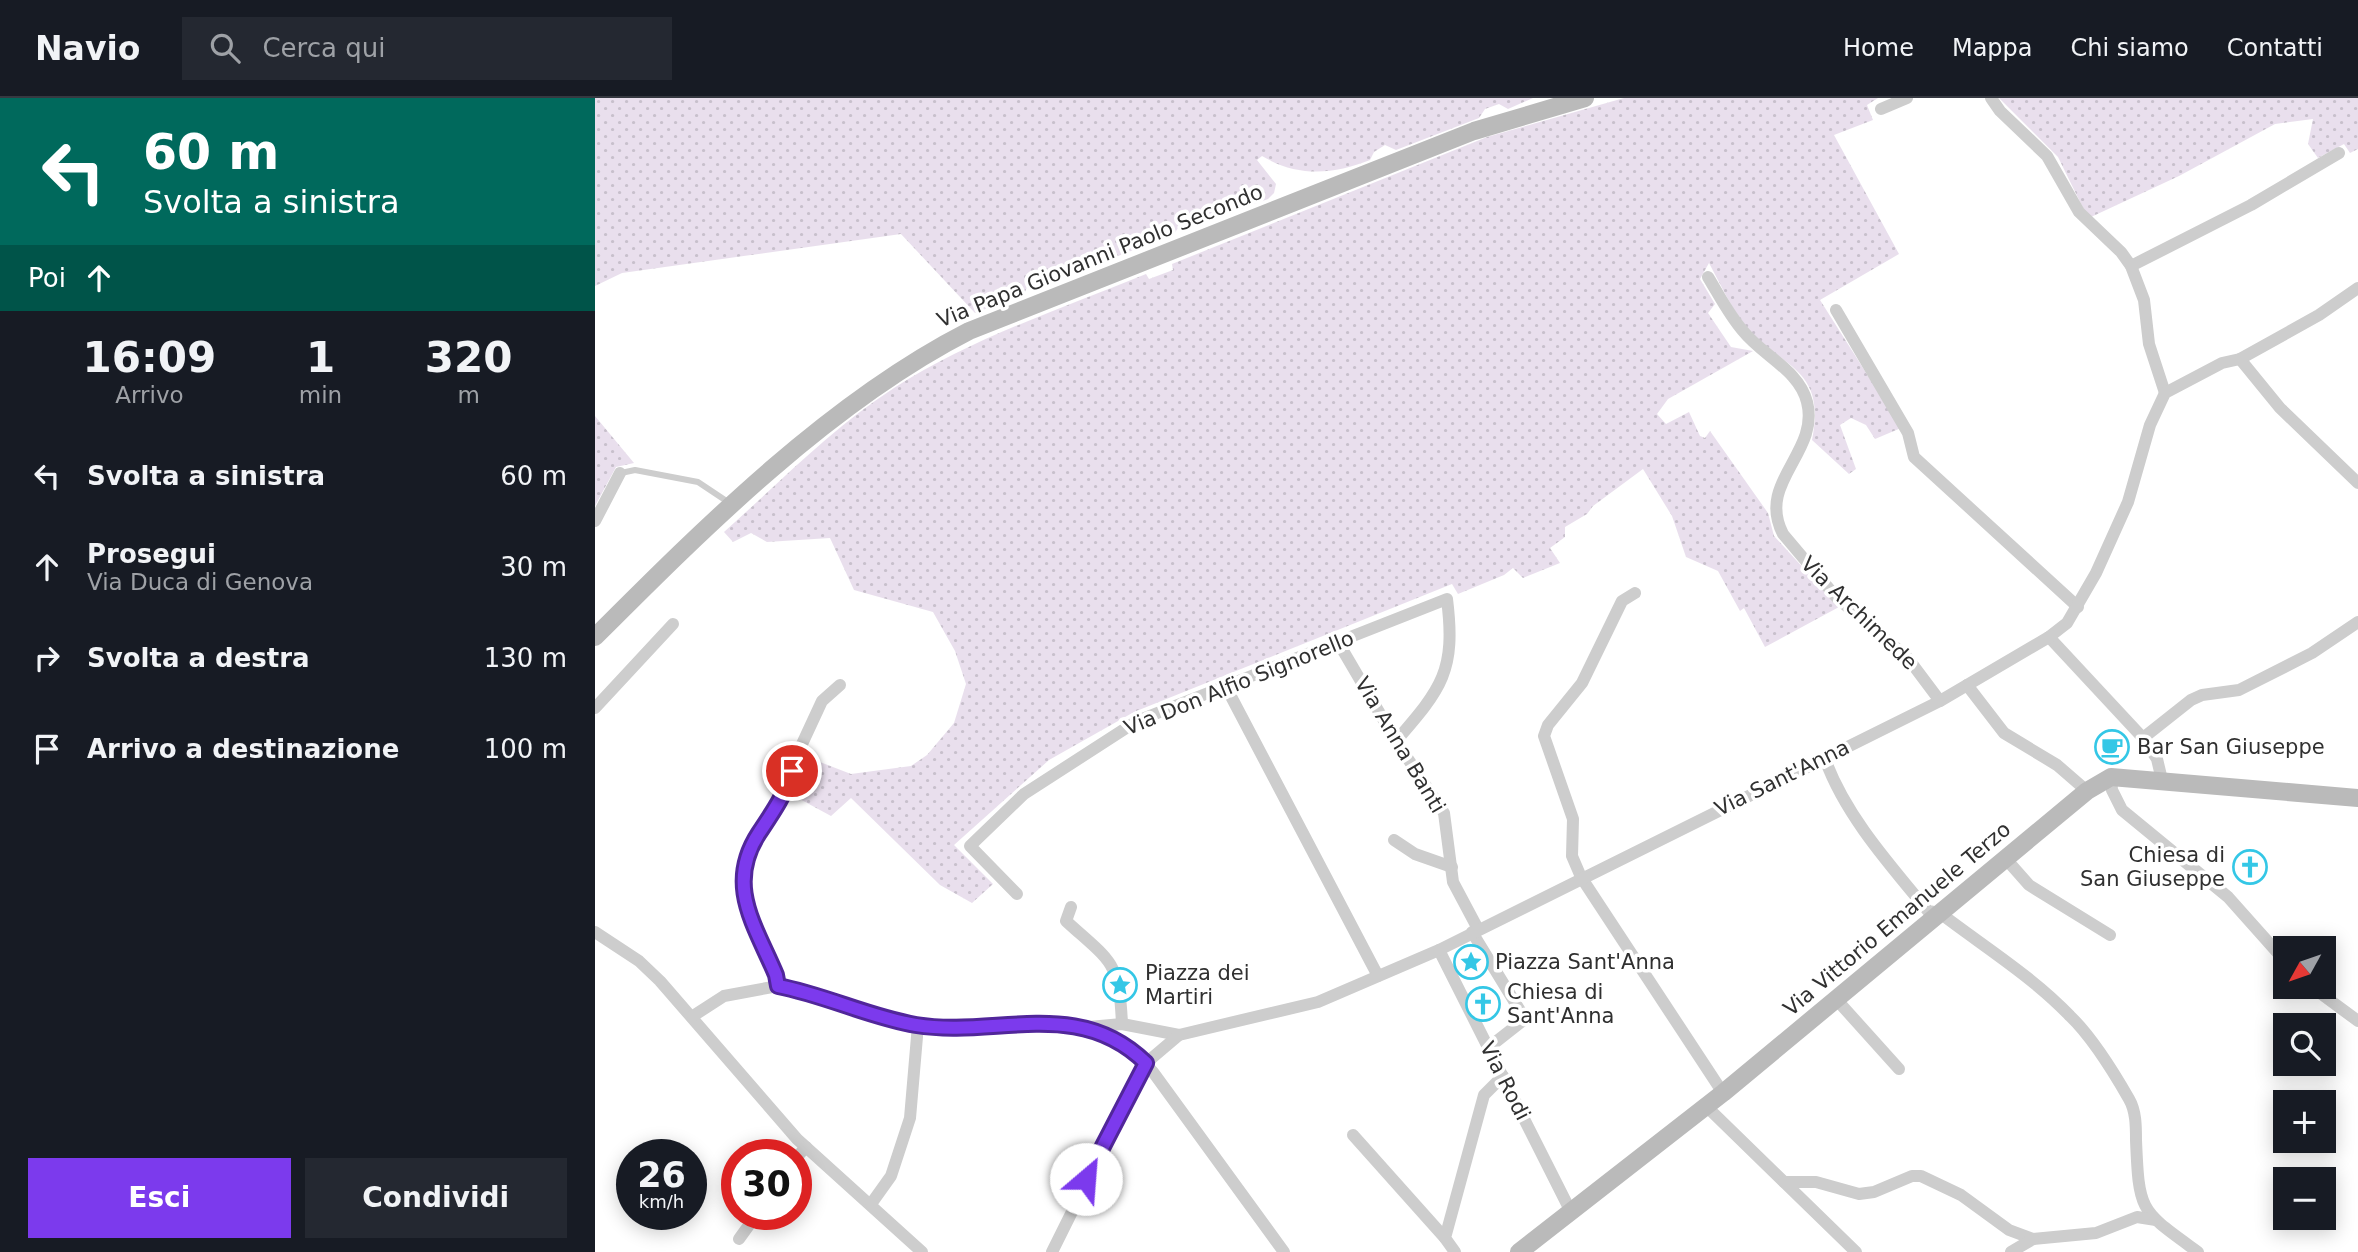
<!DOCTYPE html>
<html lang="it">
<meta charset="utf-8">
<style>
:root{--surface:#171b24;--page:#242831;--text:#f1f3f6;--muted:#9ea1a6;--line:#363941;--accent:#7c3aed}
body{margin:0;font-family:"DejaVu Sans",sans-serif;background:var(--page);color:var(--text);height:100vh;display:flex;flex-direction:column;font-size:26px;white-space:nowrap}
*{box-sizing:border-box;margin:0}
p{font-size:23px;color:var(--muted)}
.icon{flex:none;width:38px;height:38px;fill:none;stroke:currentColor;stroke-width:2;stroke-linecap:round;stroke-linejoin:round}
.map{position:relative;flex:1;overflow:hidden}
.details{display:flex;flex-direction:column;background:var(--surface);width:595px}
.details>*{flex:none}
.guide{background:#00695c;color:#fff;overflow:hidden}
.needle{width:46px;rotate:230deg}
.buttons{position:absolute;left:1678px;top:838px;display:grid;gap:14px}
.buttons a{display:grid;place-items:center;width:63px;height:63px;border-radius:0px;background:var(--surface);box-shadow:0 4px 18px #0003;font-size:35px}
.speed{position:absolute;left:21px;top:1041px;display:flex;gap:14px;font-size:35px;font-weight:700;text-align:center}
.speed>*{display:grid;place-content:center;width:91px;height:91px;border-radius:50%;background:var(--surface);box-shadow:0 4px 18px #0003;line-height:1}
.speed small{font-size:18px;font-weight:400}
.speed .limit{border:10px solid #d22;background:#fff;color:#111}
.pin{position:absolute;display:grid;place-items:center;width:60px;height:60px;color:#fff;margin:-30px;border:4px solid #fff;border-radius:50%;box-shadow:0 2px 7px #0007}
.me{position:absolute;width:77px;margin:-38px;rotate:27deg;stroke-linejoin:round;filter:drop-shadow(0 0 5px #0008)}
.turn{display:flex;align-items:center;gap:24px;height:147px;padding:0 28px;font-size:32px}
.turn .icon{width:91px;height:91px;stroke-width:2.5}
.turn b{display:block;font-size:49px;line-height:60px}
.then{display:flex;align-items:center;height:66px;padding:0 28px;background:#0003;gap:14px;font-size:26px}
.eta{display:flex;justify-content:space-evenly;align-items:center;height:119px;text-align:center}
.eta b{font-size:42px;font-weight:600;line-height:49px}
.button{display:flex;gap:14px;margin-top:auto;padding:14px 28px}
.button a{flex:1;height:80px;border-radius:0px;background:var(--accent);color:#fff;font-size:28px;font-weight:600;line-height:80px;text-align:center}
.button a+a{background:var(--page);color:var(--text)}
ul{padding:0;list-style:none}
li{display:flex;align-items:center;gap:21px;height:91px;padding:0 28px}
li div{flex:1}
li b{display:block;font-size:26px}
li em{font-style:normal}
header{display:flex;align-items:center;gap:42px;box-sizing:border-box;height:98px;padding:0 35px;background:var(--surface);border-bottom:2px solid var(--line)}
header strong{font-size:33px}
nav{display:flex;gap:38px;margin-inline-start:auto;font-size:24px}
.search{width:490px;height:63px;background:var(--page);display:flex;align-items:center;gap:18px;box-sizing:border-box;padding:0 24px;border-radius:0px;color:var(--muted);font-size:26px}
main{display:flex;flex:1;min-height:0}
.map>svg:first-child{display:block}
</style>
<header>
<strong>Navio</strong>
<div class="search"><svg class="icon" aria-label="search" viewBox="0 0 24 24"><circle cx="10" cy="10" r="6"/><path d="M15 15l6 6"/></svg>Cerca qui</div>
<nav><a>Home</a><a>Mappa</a><a>Chi siamo</a><a>Contatti</a></nav>
</header>
<main>
<section class="details">
<div class="guide">
<div class="turn"><svg class="icon" aria-label="left" viewBox="0 0 24 24"><path d="M17 20v-9H6M10 6l-5 5 5 5"/></svg><div><b>60 m</b>Svolta a sinistra</div></div>
<div class="then">Poi<svg class="icon" aria-label="ahead" viewBox="0 0 24 24"><path d="M12 20V5M6 11l6-6 6 6"/></svg></div>
</div>
<div class="eta">
<div><b>16:09</b><p>Arrivo</p></div>
<div><b>1</b><p>min</p></div>
<div><b>320</b><p>m</p></div>
</div>
<ul>
<li><svg class="icon" aria-label="left" viewBox="0 0 24 24"><path d="M17 20v-9H6M10 6l-5 5 5 5"/></svg><div><b>Svolta a sinistra</b></div><em>60 m</em></li>
<li><svg class="icon" aria-label="ahead" viewBox="0 0 24 24"><path d="M12 20V5M6 11l6-6 6 6"/></svg><div><b>Prosegui</b><p>Via Duca di Genova</p></div><em>30 m</em></li>
<li><svg class="icon" aria-label="right" viewBox="0 0 24 24"><path d="M7 20v-9h11M14 6l5 5-5 5"/></svg><div><b>Svolta a destra</b></div><em>130 m</em></li>
<li><svg class="icon" aria-label="arrive" viewBox="0 0 24 24"><path d="M6 21V4h12l-3 4 3 4H6"/></svg><div><b>Arrivo a destinazione</b></div><em>100 m</em></li>
</ul>
<div class="button"><a>Esci</a><a>Condividi</a></div>
</section>
<div class="map">
<svg width="1763" height="1154" viewBox="0 0 1763 1154">
<defs>
<pattern id="grass-dots" width="8" height="8" patternUnits="userSpaceOnUse" patternTransform="scale(1.75)"><rect width="8" height="8" fill="#e9dfed"/><path d="M2 2h.1M6 6h.1" fill="none" stroke="#c8c0cc" stroke-width="1.8" stroke-linecap="round"/></pattern>
</defs>
<rect width="100%" height="100%" fill="#fff"/>
<!-- grass -->
<g fill="url(#grass-dots)">
<path d="M0 0H938L913 11 904 6 890 11 884 20 801 52 790 47 779 54 775 62C738 77 702 79 667 58L662 62 681 86 679 95 673 101 608 125C595 122 586 124 579 136L457 184 449 181 433 187 429 196 380 215 306 136 27 175 0 188Z"/>
<path d="M1029 0H1283L1272 7 1278 22 1239 37 1304 156 1225 202 1306 330 1280 341 1271 327 1256 320 1245 327 1261 371 1254 376 1217 342C1232 268 1185 271 1149 226 1135 208 1125 185 1114 165L1105 181 1120 206 1113 215 1136 249 1158 253 1073 301 1062 316 1071 326 1094 314 1105 338 1110 340 1115 333 1173 415 1179 438 1244 509 1170 549 1149 510 1145 513 1123 473 1091 459 1077 418 1048 371 998 408 992 416 970 429V439L955 450 965 465 928 480 918 470 909 477 863 496 857 486 539 614 454 662 359 747 398 786 377 805 345 787 256 700 236 718 201 699 212 659 256 676 316 668 332 657 359 625 371 586 360 553 338 514 259 492 235 440 172 444 156 435 138 444 129 434C184 385 237 330 299 290 377 240 466 211 551 176L554 181 578 172 577 166 892 39Z"/>
<polygon points="1404,0 1763,0 1763,51 1755,55 1749,46 1723,60 1713,46 1718,21 1680,26 1584,78 1496,119 1488,110 1463,59"/>
<polygon points="0,318 39,365 21,369 0,408"/>
</g>
<g fill="none" stroke-linecap="round" stroke-linejoin="round">
<!-- lane -->
<polyline stroke="#cdcdcd" stroke-width="6" points="26,375 40,372 103,384 136,406"/>
<!-- street -->
<g stroke="#cdcdcd" stroke-width="12">
<polyline points="1396,0 1405,13 1452,58 1484,114 1526,154 1536,168 1549,202 1554,246 1570,295"/>
<polyline points="1286,11 1312,0"/>
<polyline points="1536,168 1656,107 1744,55"/>
<path d="M1113 179C1124 197 1134 217 1148 233 1168 258 1204 272 1212 304 1225 355 1161 384 1188 436L1242 500 1312 559 1345 603"/>
<polyline points="1241,212 1313,335 1319,359 1483,509"/>
<polyline points="1645,261 1685,310 1763,385"/>
<polyline points="0,423 25,375"/>
<polyline points="1040,495 1027,503 987,585 953,627 949,638 978,721 977,758 986,779 1128,995"/>
<polyline points="1454,539 1548,640 1562,661 1567,682"/>
<polyline points="743,544 801,643 849,715 858,784 883,831"/>
<polyline points="630,587 783,878"/>
<polyline points="1372,587 1409,635 1462,667 1492,693"/>
<polyline points="0,610 78,526"/>
<polyline points="1548,640 1596,602 1607,597 1644,592 1717,555 1763,524"/>
<path d="M1230 661C1250 717 1295 767 1333 813L1345 815C1388 848 1438 879 1475 918 1498 940 1518 973 1534 1001 1541 1013 1541 1028 1541 1042 1544 1115 1545 1112 1603 1154"/>
<polyline points="1516,679 1517,692 1527,712 1633,799 1690,863"/>
<polyline points="799,742 820,756 857,769"/>
<polyline points="1411,761 1434,787 1515,837"/>
<path d="M422 796 375 748 429 696 542 623 852 501C861 573 847 590 801 643"/>
<path d="M476 809 471 823C517 865 524 862 527 926"/>
<polyline points="0,834 44,863 65,883 202,1041 327,1154"/>
<polyline points="877,834 930,921 893,950"/>
<polyline points="844,852 976,1114"/>
<polyline points="183,888 181,877 151,807 146,778 149,763 187,701 201,659 227,603 245,587"/>
<polyline points="1717,889 1763,923"/>
<polyline points="1241,901 1304,971"/>
<polyline points="98,918 129,898 183,888 323,927 455,926 487,930 518,939 533,947 558,974 689,1154"/>
<polyline points="494,929 527,926 584,937"/>
<polyline points="1111,1008 1261,1154"/>
<polyline points="758,1037 850,1140"/>
<polyline points="201,1060 211,1049"/>
<polyline points="1189,1084 1221,1084 1264,1096 1279,1094 1317,1078 1326,1078 1366,1097 1414,1132 1438,1141 1501,1135 1542,1119 1561,1122"/>
<polyline points="276,1106 296,1078 315,1020 323,927"/>
<polyline points="144,1141 162,1116"/>
<polyline points="457,1154 551,965 584,937 723,904 844,852 1345,603 1454,539 1472,525 1501,475 1533,404 1555,327 1570,295 1627,265 1645,261 1724,217 1763,190"/>
<polyline points="860,1154 850,1140 889,997 908,978"/>
<polyline points="1416,1154 1438,1141"/>
</g>
<!-- secondary -->
<g stroke="#bababa" stroke-width="18">
<path d="M0 539C110 429 235 304 374 233L879 33 990 0"/>
<polyline points="924,1154 1128,995 1492,693 1516,679 1763,700"/>
</g>
</g>
<g fill="none" stroke-linecap="round" stroke-linejoin="round">
<!-- route casing -->
<g stroke="#51269a" stroke-width="18">
<path id="route" d="M197 673C190 697 178 714 164 735 130 787 160 827 181 877L183 888C230 897 274 919 321 927 401 940 483 898 551 965L491 1081"/>
</g>
<!-- route -->
<use href="#route" stroke="#7c3aed" stroke-width="12"/>
</g>
<!-- icons -->
<defs>
<g id="cafe-ring" transform="scale(1.75)"><circle r="9.5" fill="#fff" stroke="#34c7e6" stroke-width="1.5"/><path d="M-5.5-4.5H6V0H3Q3 3.5 0 3.5H-2.5Q-5.5 3.5-5.5 0ZM3-3.2v2h1.7v-2ZM-6 4.5H4V6H-6Z" fill="#34c7e6"/></g>
<g id="church-ring" transform="scale(1.75)"><circle r="9.5" fill="#fff" stroke="#34c7e6" stroke-width="1.5"/><path d="M-1.2-6h2.4v3.5h3.3v2.4h-3.3V6h-2.4V-.1h-3.3v-2.4h3.3Z" fill="#34c7e6"/></g>
<g id="sight-ring" transform="scale(1.75)"><circle r="9.5" fill="#fff" stroke="#34c7e6" stroke-width="1.5"/><path d="M0-6L1.8-2.2L6-1.7L2.9 1.2L3.7 5.4L0 3.3L-3.7 5.4L-2.9 1.2L-6-1.7L-1.8-2.2Z" fill="#34c7e6"/></g>
</defs>
<g fill-rule="evenodd">
<use href="#cafe-ring" x="1517" y="649"/>
<use href="#church-ring" x="1655" y="769"/>
<use href="#sight-ring" x="876" y="864"/>
<use href="#sight-ring" x="525" y="887"/>
<use href="#church-ring" x="888" y="906"/>
</g>
<g text-anchor="middle" stroke-width="7" stroke-linejoin="round" paint-order="stroke">
<!-- street labels -->
<g font-size="21" fill="#303030" stroke="#fff">
<text transform="translate(505 158) rotate(-22)" y="7">Via Papa Giovanni Paolo Secondo</text>
<text transform="translate(1264 515) rotate(44)" y="7">Via Archimede</text>
<text transform="translate(644 585) rotate(-22)" y="7">Via Don Alfio Signorello</text>
<text transform="translate(805 647) rotate(59)" y="7">Via Anna Banti</text>
<text transform="translate(1187 680) rotate(-26)" y="7">Via Sant'Anna</text>
<text transform="translate(1302 821) rotate(-40)" y="7">Via Vittorio Emanuele Terzo</text>
<text transform="translate(910 983) rotate(63)" y="7">Via Rodi</text>
</g>
<!-- poi labels -->
<g font-size="21" fill="#303030" stroke="#fff" text-anchor="start">
<text x="1542" y="656">Bar San Giuseppe</text>
<text x="1630" y="764" text-anchor="end">Chiesa di<tspan x="1630" dy="24">San Giuseppe</tspan></text>
<text x="900" y="871">Piazza Sant'Anna</text>
<text x="550" y="882">Piazza dei<tspan x="550" dy="24">Martiri</tspan></text>
<text x="912" y="901">Chiesa di<tspan x="912" dy="24">Sant'Anna</tspan></text>
</g>
</g>
</svg>
<div class="buttons">
<a><svg class="needle" viewBox="-14 -14 28 28"><path d="M0-13l5 13h-10z" fill="#e53935"/><path d="M0 13l5-13h-10z" fill="#9ea1a6"/></svg></a>
<a><svg class="icon" aria-label="search" viewBox="0 0 24 24"><circle cx="10" cy="10" r="6"/><path d="M15 15l6 6"/></svg></a>
<a>+</a>
<a>−</a>
</div>
<div class="speed"><div>26<small>km/h</small></div><div class="limit">30</div></div>
<div class="pin" style="left:197px;top:673px;background:#d93025"><svg class="icon" aria-label="arrive" viewBox="0 0 24 24"><path d="M6 21V4h12l-3 4 3 4H6"/></svg></div>
<svg class="me" style="left:491px;top:1081px" viewBox="-20 -20 40 40"><circle r="19" fill="#fff"/><path d="M0-13L10 11 0 6-10 11z" fill="#7c3aed"/></svg>
</div>
</main>
